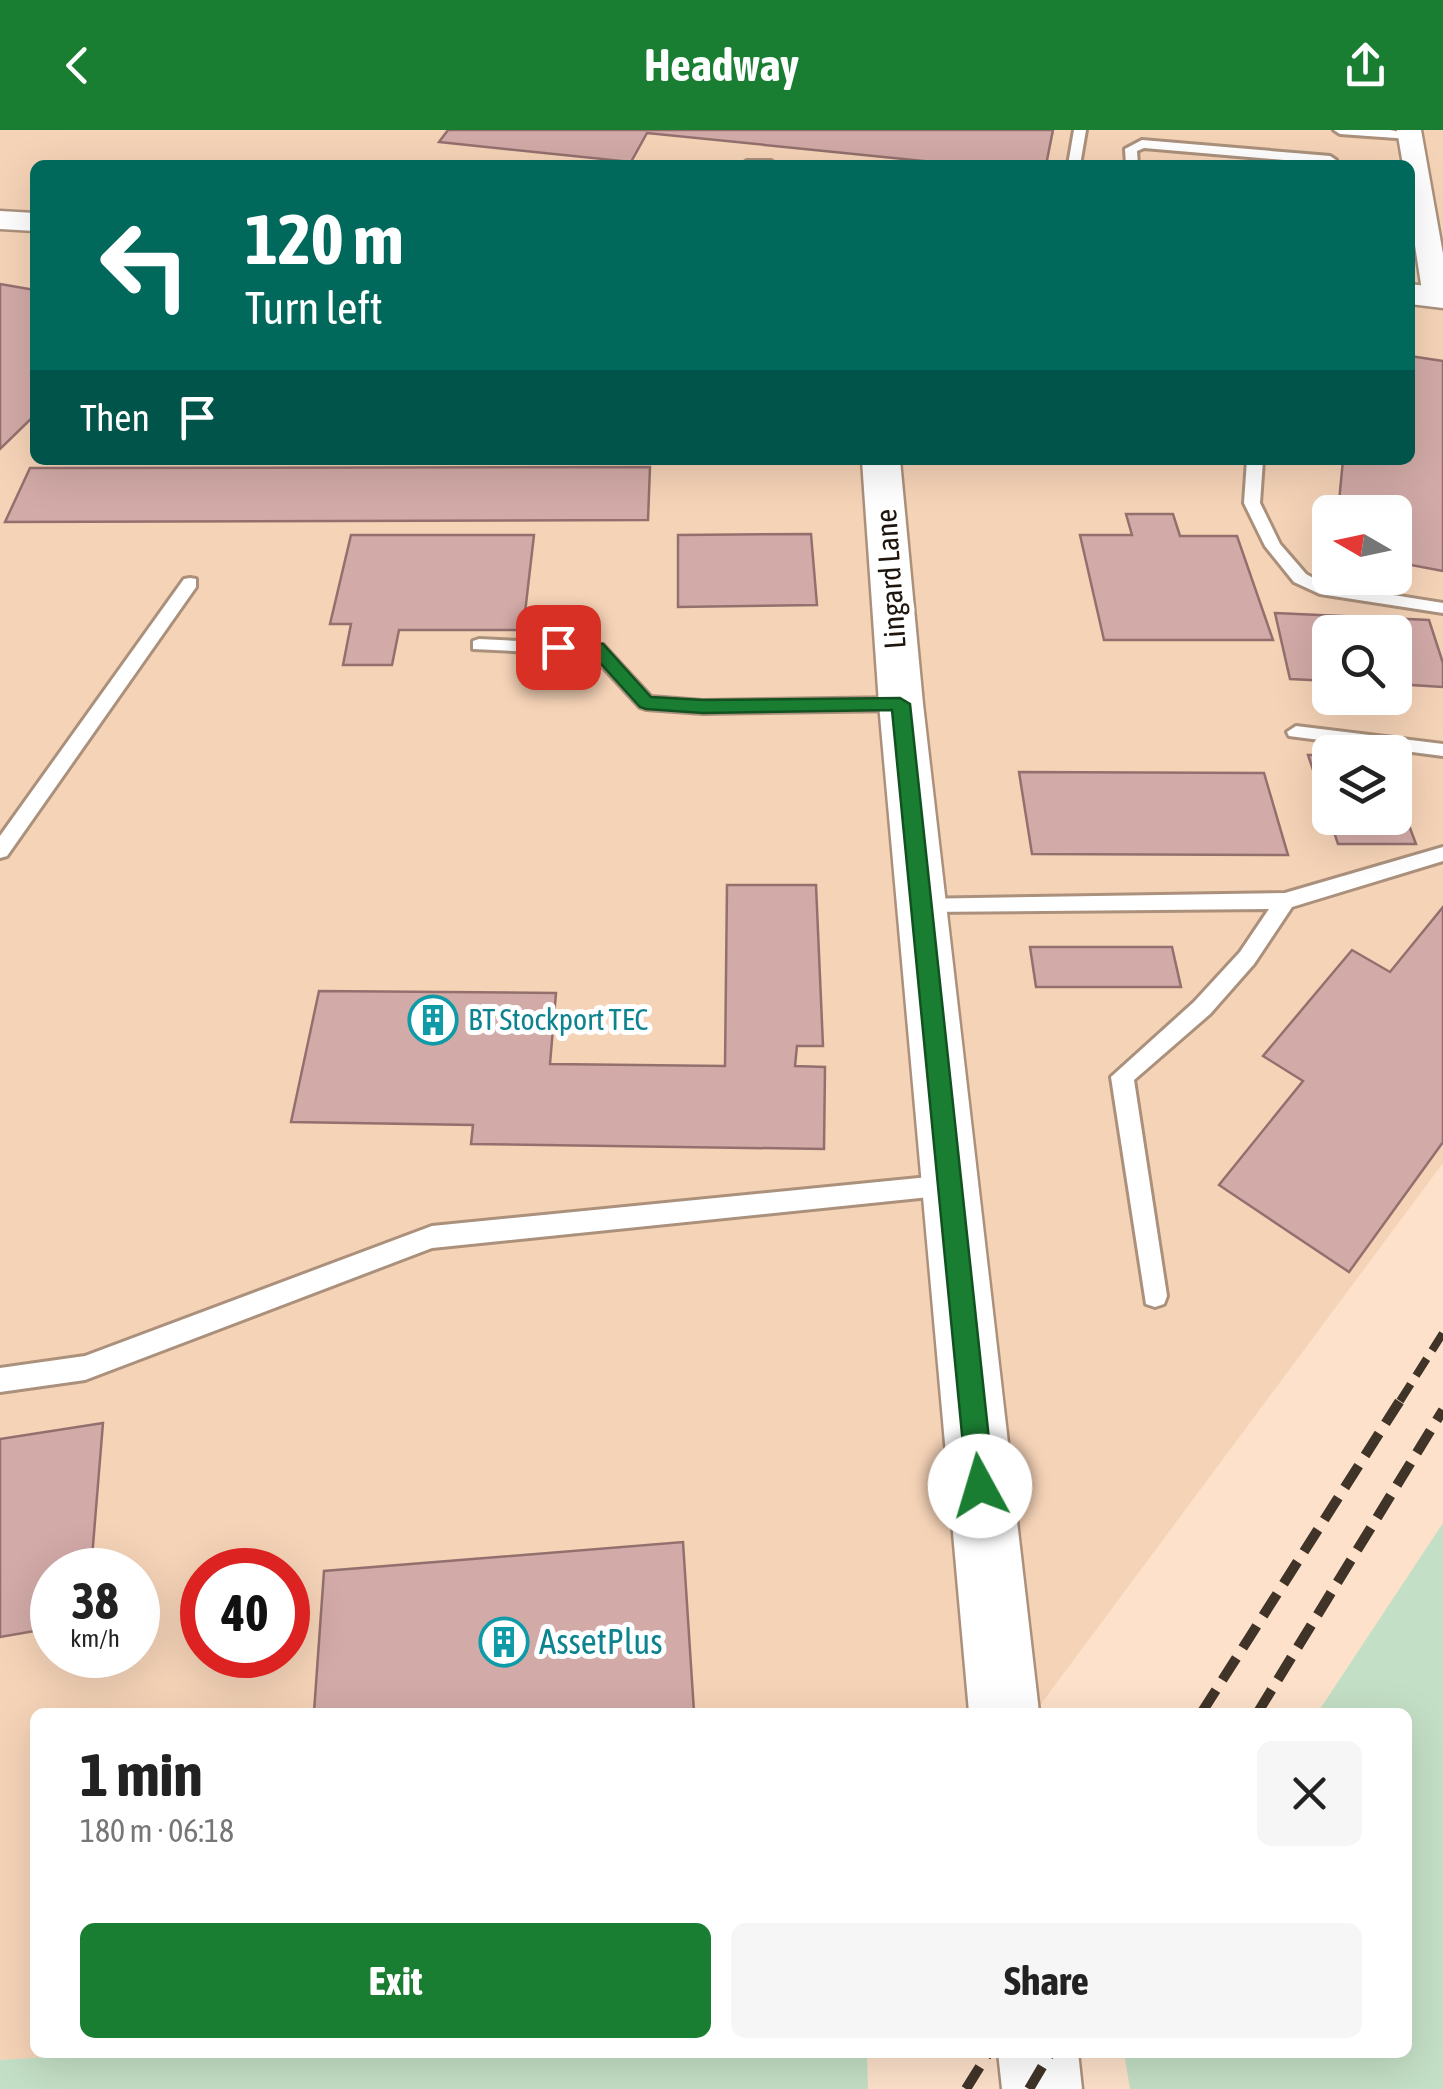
<!DOCTYPE html>
<meta charset="utf-8">
<style>
:root{--surface:#fff;--page:#f6f6f6;--text:#222;--muted:#767676;--accent:#1a7e32}
body{margin:0;font-family:"Asap Condensed",sans-serif;background:var(--page);color:var(--text);height:100vh;display:flex;flex-direction:column;font-size:38px;white-space:nowrap}
*{box-sizing:border-box;margin:0}
p{font-size:32px;color:var(--muted)}
.icon{flex:none;width:55px;height:55px;fill:none;stroke:currentColor;stroke-width:2;stroke-linecap:round;stroke-linejoin:round}
.map{position:relative;flex:1;overflow:hidden}
.side{position:absolute;left:30px;top:1578px;width:1382px;height:350px;display:flex;flex-direction:column;background:var(--surface);border-radius:15px;box-shadow:0 10px 40px #0002}
.side>*{flex:none}
.top-card{position:absolute;left:30px;top:30px;width:1385px;height:305px;border-radius:15px;box-shadow:0 10px 40px #0002;background:#00695c;color:#fff;overflow:hidden}
.needle{width:65px;rotate:279deg}
.tools{position:absolute;left:1312px;top:365px;display:grid;gap:20px}
.tools a{display:grid;place-items:center;width:100px;height:100px;border-radius:15px;background:var(--surface);box-shadow:0 10px 40px #0002;font-size:50px}
.speed{position:absolute;left:30px;top:1418px;display:flex;gap:20px;font-size:50px;font-weight:700;text-align:center}
.speed>*{display:grid;place-content:center;width:130px;height:130px;border-radius:50%;background:var(--surface);box-shadow:0 10px 40px #0002;line-height:1}
.speed small{font-size:25px;font-weight:400}
.speed .limit{border:15px solid #d22;background:#fff;color:#111}
.pin{position:absolute;display:grid;place-items:center;width:85px;height:85px;color:#fff;margin:-42px;border-radius:20px;box-shadow:0 5px 15px #0006}
.me{position:absolute;width:110px;margin:-55px;rotate:354deg;stroke-linejoin:round;filter:drop-shadow(0 0 8px #0008)}
.turn{display:flex;align-items:center;gap:35px;height:210px;padding:0 50px;font-size:45px}
.turn .icon{width:130px;height:130px;stroke-width:2.5}
.turn b{display:block;font-size:70px;line-height:85px}
.then{display:flex;align-items:center;height:95px;padding:0 50px;background:#0003;gap:20px;font-size:38px}
.round{display:grid;place-items:center;flex:none;width:105px;height:105px;border-radius:15px;background:var(--page)}
.head{display:flex;align-items:center;justify-content:space-between;height:170px;padding:0 50px}
h1{font-size:60px;font-weight:700;line-height:75px}
.primary-button{display:flex;gap:20px;margin-top:auto;padding:20px 50px}
.primary-button a{flex:1;height:115px;border-radius:15px;background:var(--accent);color:#fff;font-size:40px;font-weight:700;line-height:115px;text-align:center}
.primary-button a+a{background:var(--page);color:var(--text)}
header{display:flex;justify-content:space-between;align-items:center;height:130px;padding:0 50px;background:var(--accent);color:#fff;font-size:45px;font-weight:700}
.map>svg:first-child{display:block}
</style>
<header><svg class="icon" aria-label="back" viewBox="0 0 24 24"><path d="M15 5l-7 7 7 7"/></svg>Headway<svg class="icon" aria-label="share" viewBox="0 0 24 24"><path d="M12 15V3M7 8l5-5 5 5M5 13v7h14v-7"/></svg></header>
<div class="map">
<svg width="1443" height="1959" viewBox="0 0 1443 1959">
<rect width="100%" height="100%" fill="#fde1ca"/>
<!-- built -->
<path fill="#f5d3b7" fill-rule="evenodd" d="M0 0H1443V1033L1035 1582H35V1922L120 1923 0 1930ZM35 35H1410V330H35ZM1330 382H1395V448H1330ZM1330 502H1395V568H1330ZM1330 622H1395V688H1330ZM52 1440H138V1525H52ZM202 1440H288V1525H202Z"/>
<!-- green -->
<g fill="#c3dfc5">
<polygon points="1443,1393 1443,1959 1130,1959 1124,1923 1408,1922 1408,1582 1318,1582"/>
<polygon points="120,1922 867,1922 868,1959 0,1959 0,1930"/>
</g>
<!-- building -->
<g fill="#d2aaa7" stroke="#93706e" stroke-width="2.5">
<polygon points="448,0 1053,0 1046,35 963,35 647,3 631,32 439,12"/>
<polygon points="0,154 35,160 35,285 0,319"/>
<polygon points="1410,226 1443,231 1443,441 1395,432 1395,382 1338,382 1343,330 1410,330"/>
<polygon points="650,337 648,390 5,392 30,338"/>
<polygon points="1126,384 1173,384 1180,406 1237,406 1273,510 1104,510 1080,405 1132,405"/>
<polygon points="811,404 817,475 678,477 678,405"/>
<polygon points="351,405 534,405 523,500 399,500 392,535 343,535 351,494 330,494"/>
<polygon points="1275,483 1429,490 1443,533 1443,557 1395,554 1395,502 1330,502 1330,551 1290,549"/>
<polygon points="1308,625 1330,625 1330,688 1395,688 1395,658 1416,714 1338,714"/>
<polygon points="1019,642 1264,643 1288,725 1032,724"/>
<polygon points="727,755 816,755 823,916 797,916 795,936 825,937 824,1019 471,1014 473,995 291,992 319,861 556,863 550,934 725,936"/>
<polygon points="1443,777 1443,1012 1349,1142 1219,1055 1303,951 1263,926 1352,820 1390,842"/>
<polygon points="1030,817 1172,817 1181,857 1036,857"/>
<polygon points="103,1293 91,1440 52,1440 52,1498 0,1507 0,1309"/>
<polygon points="683,1412 694,1582 314,1582 324,1441"/>
</g>
<g fill="none" stroke-linecap="round" stroke-linejoin="round">
<!-- lane casing -->
<g stroke="#ab917c" stroke-width="6">
<g id="lane">
<polygon points="1074,0 1086,0 1080,35 1068,35"/>
<polygon points="1334,0 1390,0 1416,5 1410,9 1340,4"/>
<polygon points="1142,10 1330,26 1336,30 1330,34 1144,18 1137,21 1138,35 1126,35 1125,19"/>
<polygon points="747,31 771,31 777,35 741,35"/>
<polygon points="1247,330 1263,330 1260,373 1280,414 1306,444 1324,454 1443,473 1443,483 1320,464 1294,452 1265,416 1244,373"/>
<polygon points="190,448 196,449 196,457 7,726 0,728 0,706 184,449"/>
<polygon points="479,509 603,515 651,567 703,571 901,568 910,574 901,580 703,583 646,579 640,577 592,525 473,519 473,511"/>
<polygon points="1296,596 1443,614 1443,626 1289,606 1287,602"/>
<polygon points="1443,717 1443,731 1292,777 1254,834 1210,884 1134,950 1167,1166 1164,1174 1155,1177 1146,1174 1111,947 1194,872 1240,822 1269,779 922,782 915,779 912,774 915,769 1285,763"/>
<polygon points="949,1045 957,1048 961,1055 957,1062 949,1065 432,1118 85,1250 0,1262 0,1238 85,1226 432,1096"/>
</g>
</g>
<!-- street casing -->
<g stroke="#ab917c" stroke-width="5">
<polygon id="street" points="1397,0 1421,0 1443,124 1443,174 1437,175 1423,167 1410,83 1410,35 1403,35"/>
</g>
<!-- secondary casing -->
<g stroke="#ab917c" stroke-width="5">
<g id="secondary">
<polygon points="862,330 900,330 923,574 1039,1582 969,1582 879,574"/>
<polygon points="998,1922 1078,1922 1082,1959 1002,1959"/>
</g>
</g>
<!-- highway casing -->
<g stroke="#ab917c" stroke-width="5">
<g id="highway">
<polygon points="0,81 35,83 35,101 0,99"/>
<polygon points="1410,154 1443,158 1443,178 1410,174"/>
</g>
</g>
<!-- lane -->
<use href="#lane" fill="#fff" fill-rule="evenodd"/>
<!-- street -->
<use href="#street" fill="#fff" fill-rule="evenodd"/>
<!-- secondary -->
<use href="#secondary" fill="#fff" fill-rule="evenodd"/>
<!-- highway -->
<use href="#highway" fill="#fff" fill-rule="evenodd"/>
<!-- rail-far1 -->
<polyline stroke="#403429" stroke-width="8" stroke-dasharray="20 10" stroke-linecap="butt" points="1400,1271 1443,1203"/>
<!-- rail -->
<g stroke="#403429" stroke-width="10" stroke-dasharray="26 12" stroke-linecap="butt">
<polyline points="1202,1582 1401,1269"/>
<polyline points="1258,1582 1443,1280"/>
<polyline points="966,1959 989,1922"/>
<polyline points="1029,1959 1051,1922"/>
</g>
</g>
<!-- route -->
<polygon fill="#1a7e32" stroke="#115220" stroke-width="2.5" points="558,511 603,514 651,567 703,570 900,568 910,574 994,1356 990,1366 980,1370 971,1366 967,1356 892,580 703,583 646,579 640,577 592,524 551,521 551,513"/>
<!-- icons -->
<defs>
<g id="building-ring" transform="scale(2.5)"><circle r="9.5" fill="#fff" stroke="#0f9aa8" stroke-width="1.5"/><path d="M-4-6H4V6H1V3H-1V6H-4ZM-2.5-4.3h1.7v1.8h-1.7ZM.8-4.3h1.7v1.8H.8ZM-2.5-1h1.7V.8h-1.7ZM.8-1h1.7V.8H.8Z" fill="#0f9aa8"/></g>
</defs>
<g fill-rule="evenodd">
<use href="#building-ring" x="433" y="890"/>
<use href="#building-ring" x="504" y="1512"/>
</g>
<g text-anchor="middle" stroke-width="10" stroke-linejoin="round" paint-order="stroke">
<!-- street labels -->
<g font-size="30" fill="#1f150d" stroke="#fff">
<text transform="translate(891 449) rotate(-94)" y="10">Lingard Lane</text>
</g>
<!-- culture labels -->
<g font-size="30" fill="#0d838f" stroke="#fff" text-anchor="start">
<text x="468" y="900">BT Stockport TEC</text>
</g>
<!-- near-culture labels -->
<g font-size="35" fill="#0d838f" stroke="#fff" text-anchor="start">
<text x="539" y="1524">AssetPlus</text>
</g>
</g>
</svg>
<div class="tools">
<a><svg class="needle" viewBox="-14 -14 28 28"><path d="M0-13l5 13h-10z" fill="#e53935"/><path d="M0 13l5-13h-10z" fill="#767676"/></svg></a>
<a><svg class="icon" aria-label="search" viewBox="0 0 24 24"><circle cx="10" cy="10" r="6"/><path d="M15 15l6 6"/></svg></a>
<a><svg class="icon" aria-label="layers" viewBox="0 0 24 24"><path d="M12 4l9 5-9 5-9-5zM3 14l9 5 9-5"/></svg></a>
</div>
<div class="speed"><div>38<small>km/h</small></div><div class="limit">40</div></div>
<div class="pin" style="left:558px;top:517px;background:#d93025"><svg class="icon" aria-label="arrive" viewBox="0 0 24 24"><path d="M6 21V4h12l-3 4 3 4H6"/></svg></div>
<svg class="me" style="left:980px;top:1356px" viewBox="-20 -20 40 40"><circle r="19" fill="#fff"/><path d="M0-13L10 11 0 6-10 11z" fill="#1a7e32"/></svg>
<div class="top-card">
<div class="turn"><svg class="icon" aria-label="left" viewBox="0 0 24 24"><path d="M17 20v-9H6M10 6l-5 5 5 5"/></svg><div><b>120 m</b>Turn left</div></div>
<div class="then">Then<svg class="icon" aria-label="arrive" viewBox="0 0 24 24"><path d="M6 21V4h12l-3 4 3 4H6"/></svg></div>
</div>
<section class="side">
<div class="head"><div><h1>1 min</h1><p>180 m · 06:18</p></div><a class="round"><svg class="icon" aria-label="close" viewBox="0 0 24 24"><path d="M6 6l12 12M18 6L6 18"/></svg></a></div>
<div class="primary-button"><a>Exit</a><a>Share</a></div>
</section>
</div>
